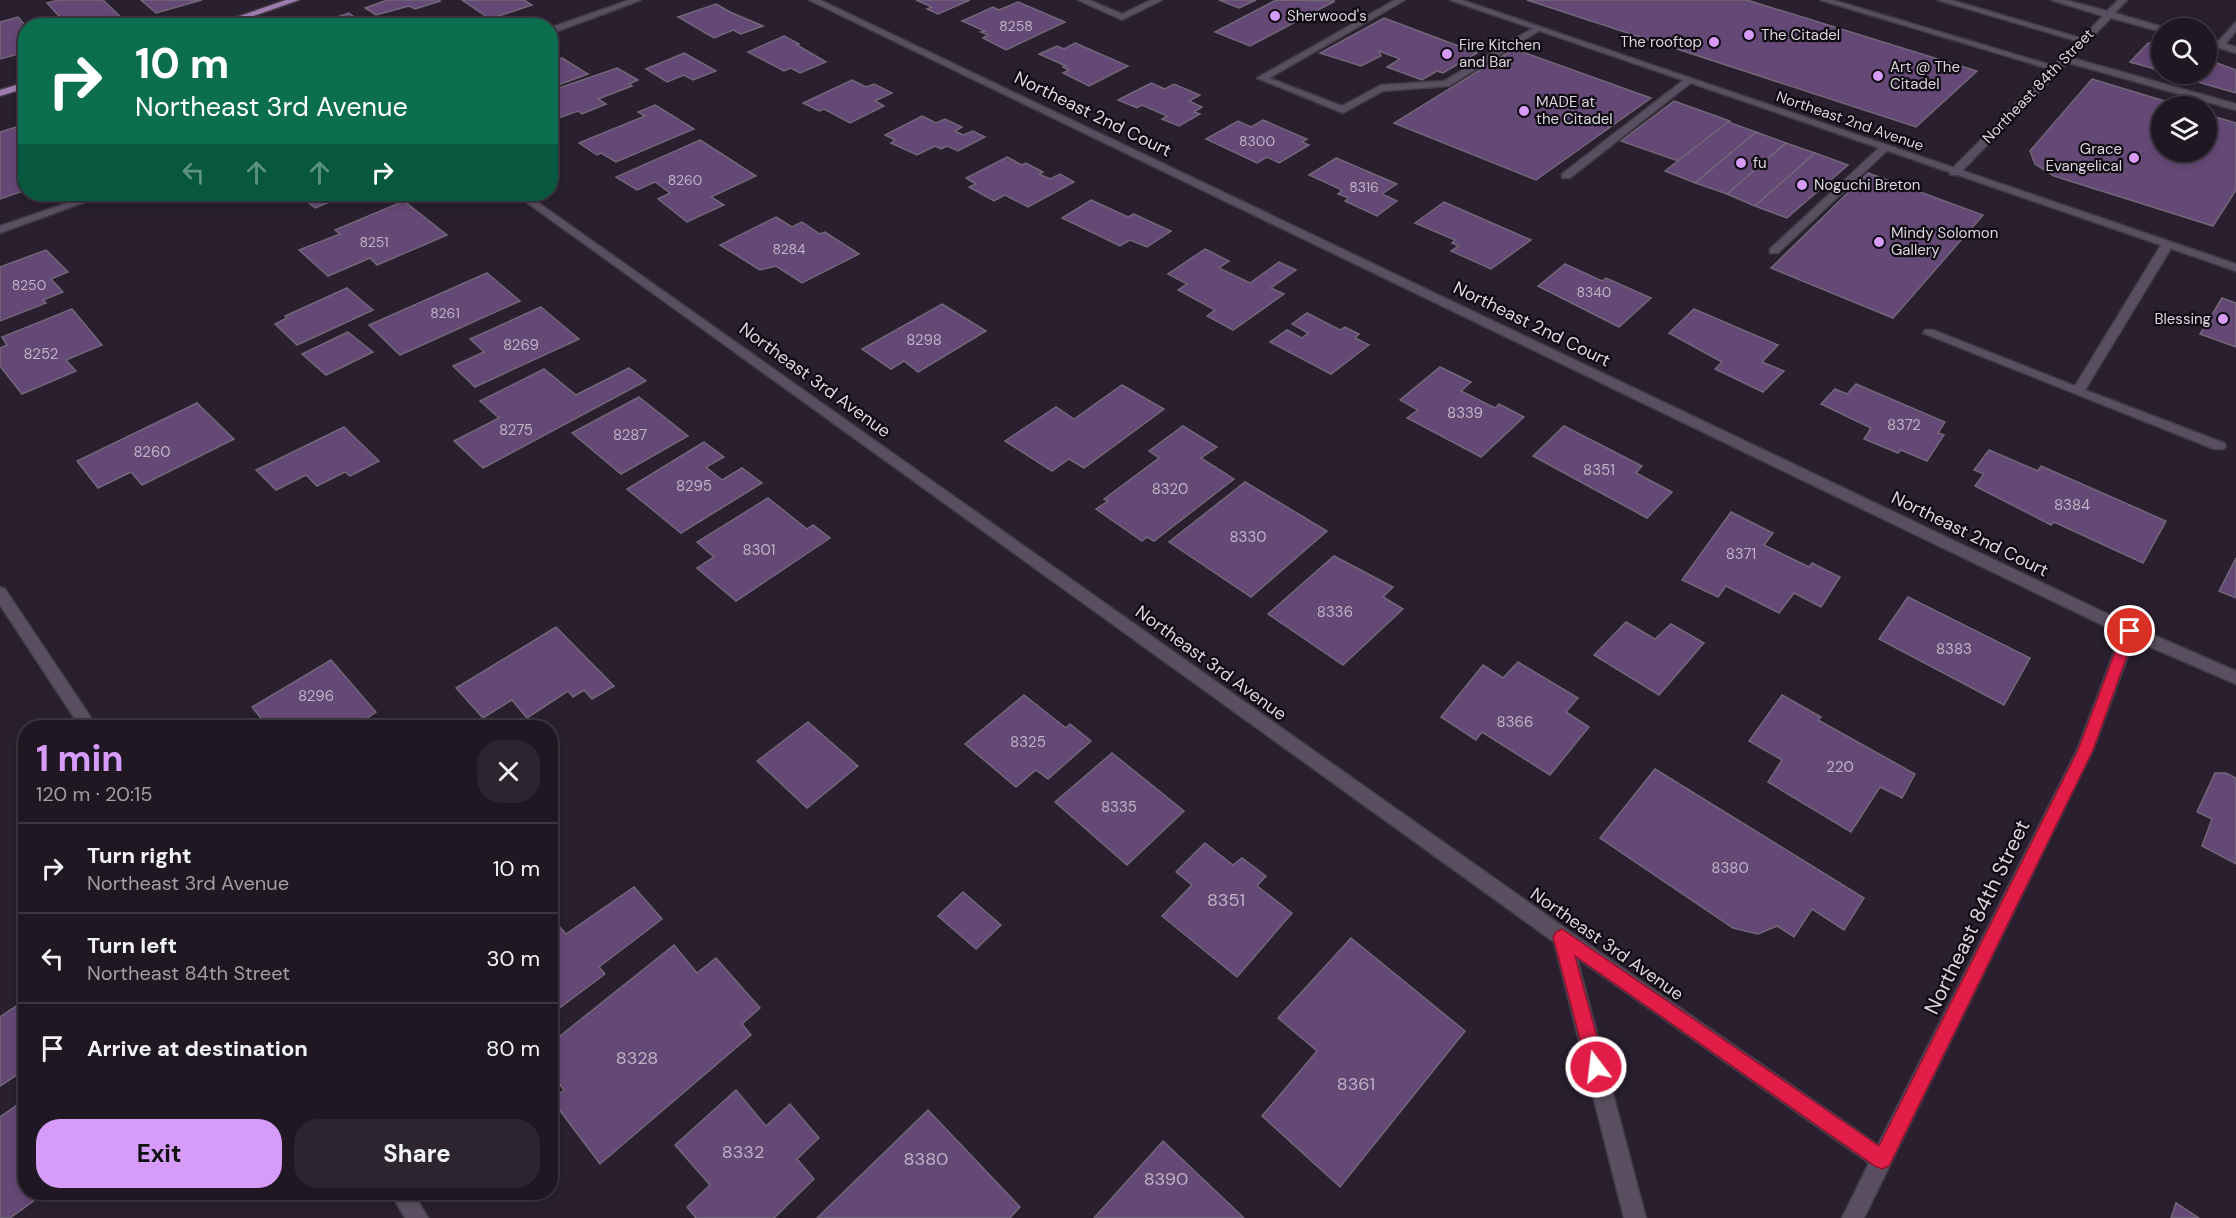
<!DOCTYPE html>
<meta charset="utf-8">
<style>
:root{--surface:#1f1722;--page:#2c242f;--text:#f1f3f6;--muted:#a19fa5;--line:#3c3640;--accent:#d79bf9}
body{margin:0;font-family:"DM Sans",sans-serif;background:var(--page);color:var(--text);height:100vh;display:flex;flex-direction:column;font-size:22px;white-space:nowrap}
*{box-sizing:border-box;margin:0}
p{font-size:20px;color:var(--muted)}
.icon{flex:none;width:33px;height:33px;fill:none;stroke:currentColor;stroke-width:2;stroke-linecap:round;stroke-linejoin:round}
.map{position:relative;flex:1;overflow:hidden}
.panel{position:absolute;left:18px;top:720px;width:540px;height:480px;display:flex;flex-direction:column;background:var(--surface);border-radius:24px;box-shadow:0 3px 9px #0003,0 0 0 2px var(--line)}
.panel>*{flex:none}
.guide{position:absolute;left:18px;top:18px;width:540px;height:183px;border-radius:24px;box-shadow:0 3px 9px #0003,0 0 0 2px var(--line);background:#0b6e4f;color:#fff;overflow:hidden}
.tools{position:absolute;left:2151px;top:18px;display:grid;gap:12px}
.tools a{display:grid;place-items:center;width:66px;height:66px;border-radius:50%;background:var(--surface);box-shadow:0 3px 9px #0003,0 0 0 2px var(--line);font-size:30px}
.pin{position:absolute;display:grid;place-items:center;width:51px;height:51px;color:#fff;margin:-26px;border:3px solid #fff;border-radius:50%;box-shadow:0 2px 6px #0007}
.me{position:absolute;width:66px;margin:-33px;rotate:345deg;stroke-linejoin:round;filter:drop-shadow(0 0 4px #0008)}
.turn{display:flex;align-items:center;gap:21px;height:126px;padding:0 18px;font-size:27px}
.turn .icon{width:78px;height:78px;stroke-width:2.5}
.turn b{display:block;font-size:42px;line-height:51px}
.lanes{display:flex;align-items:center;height:57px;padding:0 18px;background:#0003;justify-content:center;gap:30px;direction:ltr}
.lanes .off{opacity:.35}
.round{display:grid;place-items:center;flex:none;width:63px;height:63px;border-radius:24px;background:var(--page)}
.overview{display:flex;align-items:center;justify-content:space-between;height:102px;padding:0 18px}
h1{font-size:36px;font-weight:700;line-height:45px;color:var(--accent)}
.cta{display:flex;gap:12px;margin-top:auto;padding:12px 18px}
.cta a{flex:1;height:69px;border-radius:24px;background:var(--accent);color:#111;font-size:24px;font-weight:700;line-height:69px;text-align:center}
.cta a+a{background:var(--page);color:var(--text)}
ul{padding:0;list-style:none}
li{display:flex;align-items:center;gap:18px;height:90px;padding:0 18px;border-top:2px solid var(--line)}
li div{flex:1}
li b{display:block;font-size:22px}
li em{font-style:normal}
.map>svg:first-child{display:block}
</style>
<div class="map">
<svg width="2236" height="1218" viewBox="0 0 2236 1218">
<rect width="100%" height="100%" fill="#291f2e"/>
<!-- building -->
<g fill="#644875" stroke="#726779" stroke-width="1.5">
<polygon points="59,0 103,0 128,24 68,26 47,3"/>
<polygon points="141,0 202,0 156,13"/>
<polygon points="387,0 438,0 440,1 415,9 409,6 376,15 365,8"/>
<polygon points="462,0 524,0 532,5 490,19"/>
<polygon points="916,0 970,0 938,14 927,9 932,7"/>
<polygon points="1219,0 1256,0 1239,8"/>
<polygon points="1276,0 1335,1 1250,46 1215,32"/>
<polygon points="1527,0 1747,0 1977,71 1916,127"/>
<polygon points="1018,2 1065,22 1006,50 983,38 988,35 981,32 985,31 962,21 993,7 999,10"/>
<polygon points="716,4 730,12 763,26 741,34 733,30 714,38 678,17"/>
<polygon points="349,13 362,23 370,20 377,26 310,26"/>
<polygon points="18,17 26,26 26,52 0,59 0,22"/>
<polygon points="1384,18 1477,53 1443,73 1437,71 1422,80 1387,67 1400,59 1379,51 1381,56 1361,66 1320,53"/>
<polygon points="784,36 799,44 797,45 826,62 800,73 791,68 784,71 748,52"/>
<polygon points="1075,43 1128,66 1089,86 1063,73 1069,70 1063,67 1066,66 1039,54 1057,46 1064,49"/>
<polygon points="2148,43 2162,46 2162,71 2130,62"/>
<polygon points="1514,49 1651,98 1536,180 1394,123"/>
<polygon points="684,53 716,71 693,80 684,75 667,82 646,69"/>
<polygon points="562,58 588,74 550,88 550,62"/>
<polygon points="2206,59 2236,70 2236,93 2170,74 2206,74"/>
<polygon points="617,68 638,80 629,84 632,86 598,99 606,104 582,114 578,111 550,121 550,91"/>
<polygon points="2092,79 2181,106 2162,106 2162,152 2206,152 2206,114 2236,123 2236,190 2213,226 2054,176 2035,164 2030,151"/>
<polygon points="852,80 866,87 874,84 892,93 875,101 884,106 850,123 824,109 819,111 803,103"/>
<polygon points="1151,83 1165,89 1174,84 1200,95 1189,101 1202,107 1194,112 1200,114 1179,126 1162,119 1167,116 1142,105 1137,108 1118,100"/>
<polygon points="1674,101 1730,121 1678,161 1621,141"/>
<polygon points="655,105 694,129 616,162 601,153 597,155 579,143 645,116 638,112"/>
<polygon points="922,116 936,123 945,119 962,127 955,131 963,135 973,131 985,137 958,151 947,146 941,149 935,146 917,155 891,143 895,140 885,135"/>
<polygon points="1263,120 1307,139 1302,142 1309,145 1279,163 1267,157 1257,163 1206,139 1238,121 1251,127"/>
<polygon points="1728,122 1756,132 1695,183 1665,171"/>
<polygon points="26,124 26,190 0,199 0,132"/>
<polygon points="1756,132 1786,143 1727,194 1695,183"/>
<polygon points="700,140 756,176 711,197 724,205 687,222 658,199 670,193 655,182 637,190 616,177"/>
<polygon points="1786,143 1815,153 1755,206 1727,194"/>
<polygon points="1815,153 1848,165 1787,218 1755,206"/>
<polygon points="1007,157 1022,165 1026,163 1043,172 1039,174 1050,179 1060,174 1074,182 1028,207 1005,195 994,201 969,187 976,184 966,178"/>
<polygon points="1336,158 1397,184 1382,194 1397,201 1377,216 1345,201 1349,198 1338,194 1342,190 1309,175"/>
<polygon points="1868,173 1983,215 1893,318 1771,268"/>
<polygon points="298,194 368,194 348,202 342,197 315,208"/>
<polygon points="1091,200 1128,217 1134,214 1171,231 1147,247 1130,240 1120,246 1062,218"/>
<polygon points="404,201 447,235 377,265 370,258 328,276 299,250 340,234 335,230"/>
<polygon points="1444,202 1531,240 1491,269 1451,251 1459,246 1452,243 1455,240 1415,223"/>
<polygon points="776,217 792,227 802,222 820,234 825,232 859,254 802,283 776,266 760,270 720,245"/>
<polygon points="1205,249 1229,261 1219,268 1250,283 1279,262 1296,270 1271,288 1284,294 1233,330 1207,316 1215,310 1178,290 1187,284 1168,274"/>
<polygon points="46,250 68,272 51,279 63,292 43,300 46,303 0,321 0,267"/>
<polygon points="1565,264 1602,281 1606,278 1651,298 1619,327 1538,286"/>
<polygon points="487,273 520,301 400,355 369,325"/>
<polygon points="347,288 373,310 297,345 275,324 287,318 285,316"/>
<polygon points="2222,298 2236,303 2236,347 2200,334"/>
<polygon points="942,304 986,331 918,372 904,361 891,369 862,349"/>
<polygon points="541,307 579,339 475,387 453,366 484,352 470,339"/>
<polygon points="72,309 102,345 66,360 76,371 22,394 0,366 0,348 7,345 2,337"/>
<polygon points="1694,309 1778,345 1762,362 1784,371 1763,392 1715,369 1722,362 1669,333"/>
<polygon points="1307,313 1340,330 1345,327 1359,334 1355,338 1369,345 1331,374 1270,342 1287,330 1302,338 1308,333 1292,324"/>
<polygon points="348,332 373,352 326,375 302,354"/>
<polygon points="1440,367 1471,382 1461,391 1495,408 1499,404 1524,417 1481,457 1407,418 1418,410 1400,400"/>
<polygon points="629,368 646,381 483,468 454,441 499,418 480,401 544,369 576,395"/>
<polygon points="1856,384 1945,422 1938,433 1944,435 1927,461 1901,450 1898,453 1864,439 1871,428 1821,404 1835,389 1847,394"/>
<polygon points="1122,385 1164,409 1084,468 1069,459 1052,471 1005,441 1056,407 1074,419"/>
<polygon points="639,397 688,436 621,474 572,433"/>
<polygon points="197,403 234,439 142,485 131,472 98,488 77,461"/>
<polygon points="1183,426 1217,447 1201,458 1234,479 1154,541 1147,537 1142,541 1096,509 1108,501 1104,499 1159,458 1149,451"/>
<polygon points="1564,426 1642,466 1636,473 1672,492 1647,518 1533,456"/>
<polygon points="344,427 379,461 350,476 345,472 317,486 306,475 276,490 256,470"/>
<polygon points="704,442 724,457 706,467 722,480 742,468 762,483 681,533 627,489"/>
<polygon points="1989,450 2038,471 2041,466 2166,521 2143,563 2054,522 2051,525 1975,486 1984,474 1974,470"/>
<polygon points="1245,482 1327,531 1251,597 1169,542"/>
<polygon points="768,498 807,529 813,525 830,538 736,601 697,568 714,557 697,542"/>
<polygon points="1731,512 1773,533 1764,545 1809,567 1812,563 1840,577 1821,607 1794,593 1779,613 1726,586 1718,597 1682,580"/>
<polygon points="1334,556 1393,587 1383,597 1403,609 1343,665 1268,614"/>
<polygon points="2236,558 2236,598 2219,591"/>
<polygon points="1908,597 2030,658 2004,705 1879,639"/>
<polygon points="1626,622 1655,639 1671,624 1704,643 1659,695 1594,655"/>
<polygon points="556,627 614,686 592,699 584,690 573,697 568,691 527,718 512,700 483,718 456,688"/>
<polygon points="331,660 376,712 352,728 269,728 252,707"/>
<polygon points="1518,662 1578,698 1566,712 1589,727 1550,775 1482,732 1476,740 1441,717 1483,665 1503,678"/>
<polygon points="1024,695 1066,728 1070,724 1091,741 1048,779 1036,770 1016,787 965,744"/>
<polygon points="1782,695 1821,717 1818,720 1915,774 1902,798 1880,787 1851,832 1768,782 1782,760 1749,741"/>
<polygon points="808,722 858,766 807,808 757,761"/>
<polygon points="1112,753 1184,811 1127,865 1055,802"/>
<polygon points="1655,769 1864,898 1844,930 1812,909 1794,937 1777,926 1758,934 1733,928 1600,838"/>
<polygon points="2215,773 2226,773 2236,778 2236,864 2202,846 2212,819 2197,812"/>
<polygon points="1205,843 1233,865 1242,858 1266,876 1257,886 1292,913 1237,977 1162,916 1192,885 1176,872"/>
<polygon points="634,887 662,919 599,967 605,974 550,1015 550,916 566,934"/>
<polygon points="963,892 1001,925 976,949 938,916"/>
<polygon points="1351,938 1465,1031 1340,1187 1262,1116 1317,1051 1278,1018"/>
<polygon points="674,945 697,973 716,958 760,1008 742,1024 751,1035 600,1164 552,1100 564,1090 550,1072 550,1044"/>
<polygon points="22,1002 26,1009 26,1069 0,1086 0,1017"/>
<polygon points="736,1090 766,1126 790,1104 819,1138 797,1159 814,1179 774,1218 696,1218 687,1207 710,1185 675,1145"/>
<polygon points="26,1099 26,1192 46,1192 10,1218 0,1218 0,1117"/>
<polygon points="928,1110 1020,1207 1010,1218 817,1218"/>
<polygon points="1163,1141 1244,1218 1094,1218"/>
<polygon points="2176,1203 2199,1218 2171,1218"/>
</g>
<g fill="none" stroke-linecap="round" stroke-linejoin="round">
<!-- service casing -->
<g stroke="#423a46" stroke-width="3">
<g id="service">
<polygon points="1078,0 1089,0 1122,14 1151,0 1162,0 1122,20"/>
<polygon points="1395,0 1405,0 1269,78 1342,106 1381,85 1444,81 1535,27 1542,29 1449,86 1383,91 1343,113 1257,78"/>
<polygon points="1820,0 1833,0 2061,68 2053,70"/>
<polygon points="1938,0 1951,0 2087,40 2080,42"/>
<polygon points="2236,22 2236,31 2223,47 2217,47 2217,43"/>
<polygon points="2065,56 2236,104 2236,110 2062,61 2062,57"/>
<polygon points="1685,79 1693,81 1570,178 1562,178 1562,174"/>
<polygon points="1880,147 1889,149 1778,253 1770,253 1770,249"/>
<polygon points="2167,242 2173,245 2085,390 2224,443 2226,446 2224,449 2214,449 1923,333 1925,330 1933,330 2075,386 2161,245"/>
</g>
</g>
<!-- minor casing -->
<g stroke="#423a46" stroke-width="3">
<g id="minor">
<polygon points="629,0 641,0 550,34 550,28"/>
<polygon points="809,0 820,0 2135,627 2236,671 2236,684 2134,640 2093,750 1864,1218 1842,1218 1869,1163 1577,958 1646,1218 1624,1218 1554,942 515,194 526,194 1569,931 1878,1145 2077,750 2121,634"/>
<polygon points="2051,0 2065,0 2107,11 2118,0 2127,0 2115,13 2166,28 2162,28 2162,32 2111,18 1958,175 1950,175 1950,171 2103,16"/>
<polygon points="2206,38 2236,47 2236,53 2206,44"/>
<polygon points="93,194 107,194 0,233 0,226"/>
<polygon points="0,587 5,589 98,728 81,728 0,605"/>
<polygon points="390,1192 413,1192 428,1218 405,1218"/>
</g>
</g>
<!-- secondary casing -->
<g stroke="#423a46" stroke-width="3">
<polygon id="secondary" points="1450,0 1462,0 2236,264 2236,271"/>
</g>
<!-- primary casing -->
<g stroke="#423a46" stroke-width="3">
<g id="primary">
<polygon points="286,0 299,0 225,26 211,26"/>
<polygon points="26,82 26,88 0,96 0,90"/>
</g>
</g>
<!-- service -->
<use href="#service" fill="#5a4f61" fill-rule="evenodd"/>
<!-- minor -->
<use href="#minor" fill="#5a4f61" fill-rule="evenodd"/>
<!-- secondary -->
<use href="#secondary" fill="#5a4f61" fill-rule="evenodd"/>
<!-- primary -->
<use href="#primary" fill="#9d7cb0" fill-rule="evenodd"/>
</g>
<!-- route -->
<polygon fill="#e11d48" stroke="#92132f" stroke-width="1.5" points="2130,625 2136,631 2093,750 1889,1166 1882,1169 1875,1166 1575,956 1605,1067 1602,1073 1596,1076 1589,1073 1553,937 1556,932 1562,929 1879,1146 2078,750 2123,631"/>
<!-- markers -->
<g fill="#d79bf9" stroke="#0f0b12" stroke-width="2">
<circle cx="1275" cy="16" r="6"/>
<circle cx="1749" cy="35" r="6"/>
<circle cx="1714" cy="42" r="6"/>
<circle cx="1447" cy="54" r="6"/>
<circle cx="1878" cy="76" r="6"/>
<circle cx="1524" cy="111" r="6"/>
<circle cx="2134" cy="158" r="6"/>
<circle cx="1741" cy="163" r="6"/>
<circle cx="1802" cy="185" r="6"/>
<circle cx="1879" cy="242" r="6"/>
<circle cx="2223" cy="319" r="6"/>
</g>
<g text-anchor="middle" stroke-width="4.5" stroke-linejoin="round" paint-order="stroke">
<!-- far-number labels -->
<g font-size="14" fill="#beb2c5">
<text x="1016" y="31">8258</text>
<text x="1257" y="146">8300</text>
<text x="685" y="185">8260</text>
<text x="1364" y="192">8316</text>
<text x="374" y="247">8251</text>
<text x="789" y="254">8284</text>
<text x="29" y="290">8250</text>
<text x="1594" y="297">8340</text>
<text x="445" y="318">8261</text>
</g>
<!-- far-poi labels -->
<g font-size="15" fill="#dcd6e0" stroke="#0f0b12" text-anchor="start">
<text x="1287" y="21">Sherwood's</text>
<text x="1761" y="40">The Citadel</text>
<text x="1702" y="47" text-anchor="end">The rooftop</text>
<text x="1459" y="50">Fire Kitchen<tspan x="1459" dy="17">and Bar</tspan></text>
<text x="1890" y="72">Art @ The<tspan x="1890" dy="17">Citadel</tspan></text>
<text x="1536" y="107">MADE at<tspan x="1536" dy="17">the Citadel</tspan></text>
<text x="2122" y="154" text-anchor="end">Grace<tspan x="2122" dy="17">Evangelical</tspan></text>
<text x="1753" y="168">fu</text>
<text x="1814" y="190">Noguchi Breton</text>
<text x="1891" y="238">Mindy Solomon<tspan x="1891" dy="17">Gallery</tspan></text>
<text x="2211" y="324" text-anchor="end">Blessing</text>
</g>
<!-- far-street labels -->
<g font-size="15" fill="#dcd6e0" stroke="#0f0b12">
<text transform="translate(2038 86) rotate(-46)" y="5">Northeast 84th Street</text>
<text transform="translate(1850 121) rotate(19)" y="5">Northeast 2nd Avenue</text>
</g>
<!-- number labels -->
<g font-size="15" fill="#beb2c5">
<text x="924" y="345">8298</text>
<text x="521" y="350">8269</text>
<text x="41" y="359">8252</text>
<text x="1465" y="418">8339</text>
<text x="1904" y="430">8372</text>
<text x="516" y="435">8275</text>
<text x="630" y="440">8287</text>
<text x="152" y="457">8260</text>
<text x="1599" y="475">8351</text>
<text x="694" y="491">8295</text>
<text x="1170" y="494">8320</text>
<text x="2072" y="510">8384</text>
<text x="1248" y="542">8330</text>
<text x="759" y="555">8301</text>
<text x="1741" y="559">8371</text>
<text x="1335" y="617">8336</text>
<text x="1954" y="654">8383</text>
<text x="316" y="701">8296</text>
<text x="1515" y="727">8366</text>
<text x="1028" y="747">8325</text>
<text x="1840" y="772">220</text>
<text x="1119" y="812">8335</text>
<text x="1730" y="873">8380</text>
</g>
<!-- street labels -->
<g font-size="18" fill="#dcd6e0" stroke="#0f0b12">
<text transform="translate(1093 114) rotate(26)" y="6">Northeast 2nd Court</text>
<text transform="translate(1532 324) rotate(26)" y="6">Northeast 2nd Court</text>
<text transform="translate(815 380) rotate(36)" y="6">Northeast 3rd Avenue</text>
<text transform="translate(1970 534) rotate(26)" y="6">Northeast 2nd Court</text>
<text transform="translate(1211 663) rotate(36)" y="6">Northeast 3rd Avenue</text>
<text transform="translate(1607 944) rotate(35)" y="6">Northeast 3rd Avenue</text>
</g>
<!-- near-number labels -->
<g font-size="18" fill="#beb2c5">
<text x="1226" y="906">8351</text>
<text x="637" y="1064">8328</text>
<text x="1356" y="1090">8361</text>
<text x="743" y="1158">8332</text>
<text x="926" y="1165">8380</text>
<text x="1166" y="1185">8390</text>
</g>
<!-- near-street labels -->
<g font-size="21" fill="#dcd6e0" stroke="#0f0b12">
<text transform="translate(1977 917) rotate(-64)" y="7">Northeast 84th Street</text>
</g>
</g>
</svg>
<div class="tools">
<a><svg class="icon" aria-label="search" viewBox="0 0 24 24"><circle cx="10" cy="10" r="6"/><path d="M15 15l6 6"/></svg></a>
<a><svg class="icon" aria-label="layers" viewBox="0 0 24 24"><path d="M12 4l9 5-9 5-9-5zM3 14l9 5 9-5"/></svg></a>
</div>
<div class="pin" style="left:2130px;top:631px;background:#d93025"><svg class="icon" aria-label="arrive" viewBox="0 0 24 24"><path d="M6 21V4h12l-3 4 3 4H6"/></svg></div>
<svg class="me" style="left:1596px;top:1067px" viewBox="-20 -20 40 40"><circle r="17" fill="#e11d48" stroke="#fff" stroke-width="3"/><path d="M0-11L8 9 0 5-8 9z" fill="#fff"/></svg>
<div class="guide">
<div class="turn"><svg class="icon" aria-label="right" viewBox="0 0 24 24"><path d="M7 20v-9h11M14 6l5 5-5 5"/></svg><div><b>10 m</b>Northeast 3rd Avenue</div></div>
<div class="lanes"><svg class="icon off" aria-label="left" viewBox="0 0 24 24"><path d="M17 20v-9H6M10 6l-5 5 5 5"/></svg><svg class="icon off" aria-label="ahead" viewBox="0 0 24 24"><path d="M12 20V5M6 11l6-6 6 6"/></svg><svg class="icon off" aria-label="ahead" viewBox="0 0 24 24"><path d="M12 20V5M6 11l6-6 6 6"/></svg><svg class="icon" aria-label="right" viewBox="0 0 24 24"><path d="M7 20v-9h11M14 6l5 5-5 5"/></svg></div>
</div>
<section class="panel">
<div class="overview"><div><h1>1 min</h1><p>120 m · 20:15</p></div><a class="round"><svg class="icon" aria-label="close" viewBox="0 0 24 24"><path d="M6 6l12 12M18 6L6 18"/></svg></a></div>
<ul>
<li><svg class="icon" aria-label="right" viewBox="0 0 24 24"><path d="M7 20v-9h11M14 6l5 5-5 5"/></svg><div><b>Turn right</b><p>Northeast 3rd Avenue</p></div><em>10 m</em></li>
<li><svg class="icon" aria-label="left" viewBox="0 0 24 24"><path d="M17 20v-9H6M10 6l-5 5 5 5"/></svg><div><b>Turn left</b><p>Northeast 84th Street</p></div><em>30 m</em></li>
<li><svg class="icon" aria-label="arrive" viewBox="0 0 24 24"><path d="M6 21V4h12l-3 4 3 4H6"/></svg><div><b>Arrive at destination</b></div><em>80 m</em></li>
</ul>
<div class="cta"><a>Exit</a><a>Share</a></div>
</section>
</div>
